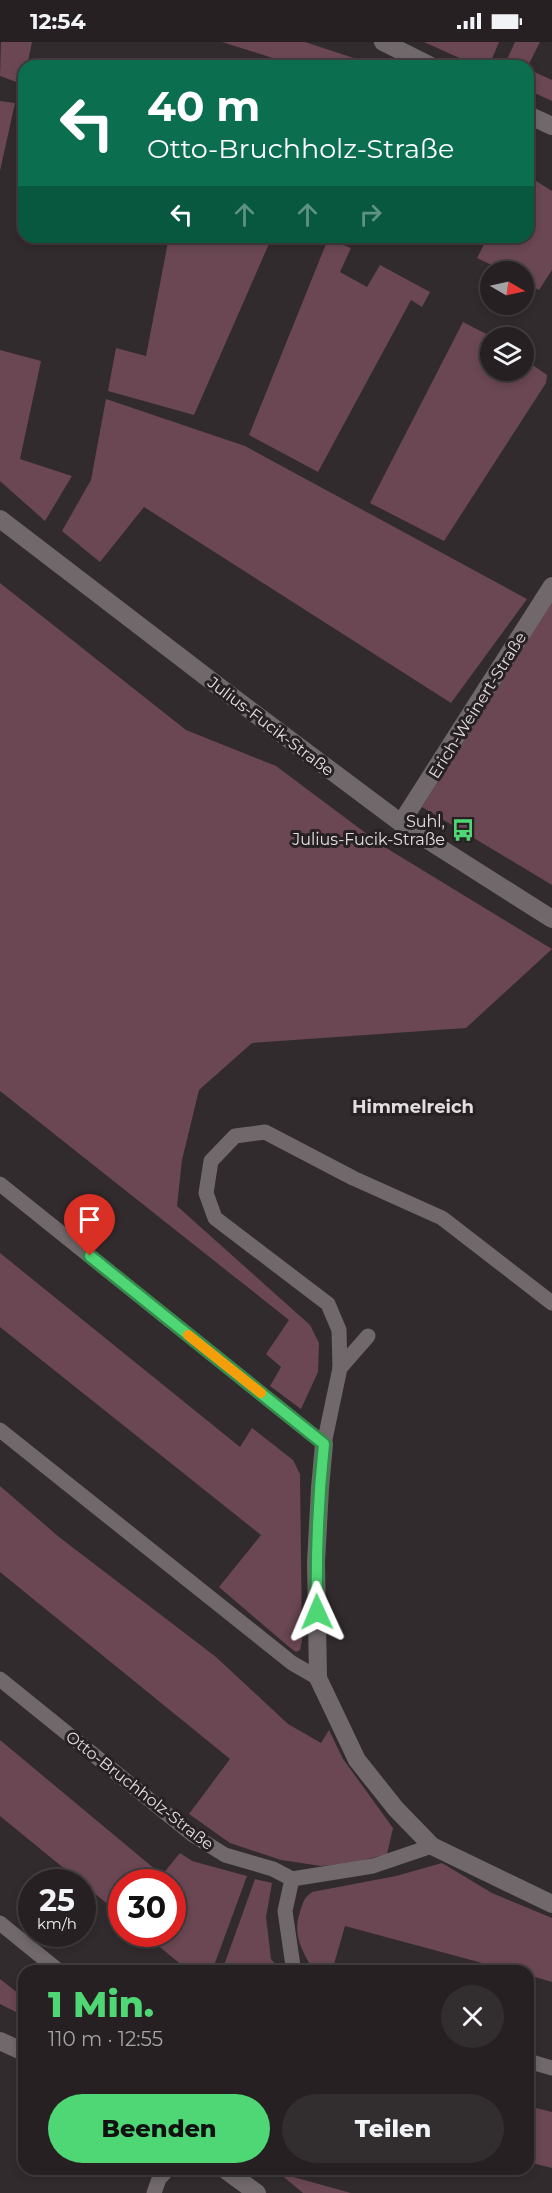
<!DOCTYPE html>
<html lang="de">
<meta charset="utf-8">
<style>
:root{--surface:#262022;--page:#322d2f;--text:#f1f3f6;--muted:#a4a3a5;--line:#423e40;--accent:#4fd675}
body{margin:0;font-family:Montserrat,sans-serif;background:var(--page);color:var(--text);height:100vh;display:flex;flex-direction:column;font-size:22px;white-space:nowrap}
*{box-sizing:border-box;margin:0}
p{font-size:20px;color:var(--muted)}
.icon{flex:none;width:33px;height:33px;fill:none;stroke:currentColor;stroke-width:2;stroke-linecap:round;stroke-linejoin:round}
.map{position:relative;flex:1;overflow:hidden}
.details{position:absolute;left:18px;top:1923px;width:516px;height:210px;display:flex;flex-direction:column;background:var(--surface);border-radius:18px;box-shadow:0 3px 9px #0003,0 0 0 2px var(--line)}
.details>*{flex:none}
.top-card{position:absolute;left:18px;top:18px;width:516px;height:183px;border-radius:18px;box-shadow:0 3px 9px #0003,0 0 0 2px var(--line);background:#0b6e4f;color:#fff;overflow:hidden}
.needle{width:39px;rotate:99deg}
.buttons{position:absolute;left:480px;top:219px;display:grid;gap:12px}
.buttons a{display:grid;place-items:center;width:54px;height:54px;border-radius:50%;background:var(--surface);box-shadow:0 3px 9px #0003,0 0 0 2px var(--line);font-size:30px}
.speed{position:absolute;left:18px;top:1827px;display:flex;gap:12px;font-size:30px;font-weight:700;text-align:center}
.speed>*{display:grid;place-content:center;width:78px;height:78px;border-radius:50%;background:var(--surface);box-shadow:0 3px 9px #0003,0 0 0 2px var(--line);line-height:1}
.speed small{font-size:15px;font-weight:400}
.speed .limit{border:9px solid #d22;background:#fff;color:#111}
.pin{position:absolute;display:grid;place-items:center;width:51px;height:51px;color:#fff;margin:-62px -26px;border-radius:50% 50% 50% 0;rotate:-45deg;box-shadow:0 0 6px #0007}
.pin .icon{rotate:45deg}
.me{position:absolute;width:66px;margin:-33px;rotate:359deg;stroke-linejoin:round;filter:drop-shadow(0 0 4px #0008)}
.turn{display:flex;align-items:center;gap:21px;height:126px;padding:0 30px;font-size:27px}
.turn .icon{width:78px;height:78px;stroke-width:2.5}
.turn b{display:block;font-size:42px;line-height:51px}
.lanes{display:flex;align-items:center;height:57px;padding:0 30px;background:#0003;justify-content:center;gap:30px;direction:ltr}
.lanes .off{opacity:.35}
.round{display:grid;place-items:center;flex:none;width:63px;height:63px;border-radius:32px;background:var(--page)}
.overview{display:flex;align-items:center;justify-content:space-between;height:102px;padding:0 30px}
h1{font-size:36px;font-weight:800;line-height:45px;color:var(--accent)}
.cta{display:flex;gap:12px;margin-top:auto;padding:12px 30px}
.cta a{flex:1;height:69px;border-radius:36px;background:var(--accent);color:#111;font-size:24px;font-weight:800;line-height:69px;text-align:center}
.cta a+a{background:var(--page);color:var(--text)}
.status{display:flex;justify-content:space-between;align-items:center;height:42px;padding:0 30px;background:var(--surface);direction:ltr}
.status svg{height:16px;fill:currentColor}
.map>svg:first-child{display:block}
</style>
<div class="status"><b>12:54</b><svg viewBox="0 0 49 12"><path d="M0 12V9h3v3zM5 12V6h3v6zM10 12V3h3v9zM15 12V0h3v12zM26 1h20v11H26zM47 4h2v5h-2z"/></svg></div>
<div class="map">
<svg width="552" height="2151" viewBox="0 0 552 2151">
<rect width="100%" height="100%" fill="#322b2d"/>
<!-- green -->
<g fill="#6a4752">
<polygon points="1,0 32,0 27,24 24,24 22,42 0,34"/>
<polygon points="222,0 305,0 369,21 368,24 298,24"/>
<polygon points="424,0 499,0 489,24 477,24"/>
<polygon points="515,0 540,0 528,24 504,24"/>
<polygon points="528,27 552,38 552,59 528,48"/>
<polygon points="0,59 15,61 0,129"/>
<polygon points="528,134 552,149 552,228 539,248 524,240 524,230 504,229 477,216 488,195 528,195"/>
<polygon points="169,195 272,195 194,373 108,349 116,306 146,314"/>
<polygon points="328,197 351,206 340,230 367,245 380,223 430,250 422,265 411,258 318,430 249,393"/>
<polygon points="463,280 492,295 490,328 524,328 524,317 547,333 546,341 444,499 370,461"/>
<polygon points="0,308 41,319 20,417 72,434 45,479 0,439"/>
<polygon points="106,357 245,404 527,557 451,661 144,465 100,520 62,489 91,438"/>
<polygon points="0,541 186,688 276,724 383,804 552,907 466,986 252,1001 199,1048 182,1118 177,1164 310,1283 319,1301 318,1330 301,1367 270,1344 281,1325 266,1312 289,1278 0,1049"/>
<polygon points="552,560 552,843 422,765"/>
<polygon points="0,1211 240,1405 252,1386 293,1418 300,1432 302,1599 300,1608 296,1610 288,1604 219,1545 261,1493 0,1285"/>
<polygon points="0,1444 59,1495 216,1615 288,1682 321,1701 329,1688 343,1717 393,1786 387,1812 352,1821 321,1824 281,1818 230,1801 189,1772 230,1717 0,1530"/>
<polygon points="0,1698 162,1833 180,1811 192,1819 247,1834 212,1929 189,1929 144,1892 172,1892 172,1840 122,1840 121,1873 0,1774"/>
<path d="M442 1821 492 1851 552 1876V1940L528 1933V1929H512L345 1884 332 1929H314C302 1909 292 1893 300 1870 303 1860 304 1856 312 1850L396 1834Z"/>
<polygon points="255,1837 272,1841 266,1875 271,1917 281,1929 222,1929"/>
<polygon points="0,1937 19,1952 24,1952 24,1974 0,1962"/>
<polygon points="528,2064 552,2070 552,2126 528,2120"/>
<polygon points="279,2131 351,2151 303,2151"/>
</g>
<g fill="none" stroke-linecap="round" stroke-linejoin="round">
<!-- lane -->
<g stroke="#70686a" stroke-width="15">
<polyline points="0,1142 324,1402 340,1326 339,1288 328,1262 215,1176 206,1151 211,1119 235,1094 265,1090 353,1136 442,1176 552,1261"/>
<polyline points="340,1326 368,1294"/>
<polyline points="0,1388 292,1621 318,1636"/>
<polyline points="0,1637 193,1793 225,1813 273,1827 292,1837 373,1824 432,1804"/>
<polyline points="292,1837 285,1869 293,1924 297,1929"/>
<polyline points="0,1881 59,1929"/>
<polyline points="528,2019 552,2026"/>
<polyline points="154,2151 159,2137 168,2127"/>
</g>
<!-- street -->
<g stroke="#70686a" stroke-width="18">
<polyline points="383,0 431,24"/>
<polyline points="528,73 552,84"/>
<polyline points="0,477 222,647 401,781 552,877"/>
<polyline points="401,781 552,544"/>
<polyline points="324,1402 320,1446 316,1521 318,1636 357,1718 396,1767 432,1804 552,1862"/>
<polyline points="0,1999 24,2010"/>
<polyline points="224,2127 257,2151"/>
</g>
</g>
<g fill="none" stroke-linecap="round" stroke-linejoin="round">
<!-- route casing -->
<g stroke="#338b4c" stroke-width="15">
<path id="route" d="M90 1214 324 1402C318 1458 316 1514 317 1570"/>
</g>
<!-- route -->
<use href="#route" stroke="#4fd675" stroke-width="10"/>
<!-- slow -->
<polyline stroke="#f59e0b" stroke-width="10" points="188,1293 261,1351"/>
</g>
<!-- icons -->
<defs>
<g id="bus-bare" transform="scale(1.8)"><path d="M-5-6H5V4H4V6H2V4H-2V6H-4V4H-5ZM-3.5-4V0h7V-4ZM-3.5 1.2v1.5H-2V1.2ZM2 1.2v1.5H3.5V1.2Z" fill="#4fd675" stroke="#282123" stroke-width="2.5" paint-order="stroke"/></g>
</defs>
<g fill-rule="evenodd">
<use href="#bus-bare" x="463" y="788"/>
</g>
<g text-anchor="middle" stroke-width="6" stroke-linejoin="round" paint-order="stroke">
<!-- street labels -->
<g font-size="16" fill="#e3dee0" stroke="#282123">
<text transform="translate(477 663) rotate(-58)" y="6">Erich-Weinert-Straße</text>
<text transform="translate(271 684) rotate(37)" y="6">Julius-Fucik-Straße</text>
<text transform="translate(140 1748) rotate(38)" y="6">Otto-Bruchholz-Straße</text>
</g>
<!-- poi labels -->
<g font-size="16" fill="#e3dee0" stroke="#282123" text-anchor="end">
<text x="445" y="785">Suhl,<tspan x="445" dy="18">Julius-Fucik-Straße</tspan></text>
</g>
<!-- neighbourhood labels -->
<g font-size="18" font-weight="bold" fill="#e3dee0" stroke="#282123">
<text x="413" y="1071">Himmelreich</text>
</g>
</g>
</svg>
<div class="buttons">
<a><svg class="needle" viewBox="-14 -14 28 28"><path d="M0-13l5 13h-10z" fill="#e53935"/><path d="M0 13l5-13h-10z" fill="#a4a3a5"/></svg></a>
<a><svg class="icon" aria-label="layers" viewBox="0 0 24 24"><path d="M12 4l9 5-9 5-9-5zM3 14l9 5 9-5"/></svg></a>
</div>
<div class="speed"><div>25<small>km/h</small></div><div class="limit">30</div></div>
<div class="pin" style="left:90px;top:1214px;background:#d93025"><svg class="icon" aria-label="arrive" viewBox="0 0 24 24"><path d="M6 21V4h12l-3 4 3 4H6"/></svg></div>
<svg class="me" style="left:317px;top:1570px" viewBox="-20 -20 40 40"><path d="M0-17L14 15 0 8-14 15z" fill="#4fd675" stroke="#fff" stroke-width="4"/></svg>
<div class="top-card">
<div class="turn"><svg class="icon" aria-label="left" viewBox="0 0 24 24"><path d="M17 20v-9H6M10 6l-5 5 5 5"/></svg><div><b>40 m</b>Otto-Bruchholz-Straße</div></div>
<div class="lanes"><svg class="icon" aria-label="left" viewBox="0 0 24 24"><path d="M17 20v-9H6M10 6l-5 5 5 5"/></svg><svg class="icon off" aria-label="ahead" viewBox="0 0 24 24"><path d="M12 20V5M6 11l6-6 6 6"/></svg><svg class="icon off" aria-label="ahead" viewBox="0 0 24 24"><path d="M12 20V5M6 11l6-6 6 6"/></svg><svg class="icon off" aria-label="right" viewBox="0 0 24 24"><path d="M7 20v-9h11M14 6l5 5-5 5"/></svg></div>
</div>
<section class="details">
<div class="overview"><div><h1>1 Min.</h1><p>110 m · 12:55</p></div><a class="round"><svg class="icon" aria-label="close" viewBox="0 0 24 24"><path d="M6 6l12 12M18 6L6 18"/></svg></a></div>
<div class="cta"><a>Beenden</a><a>Teilen</a></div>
</section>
</div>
